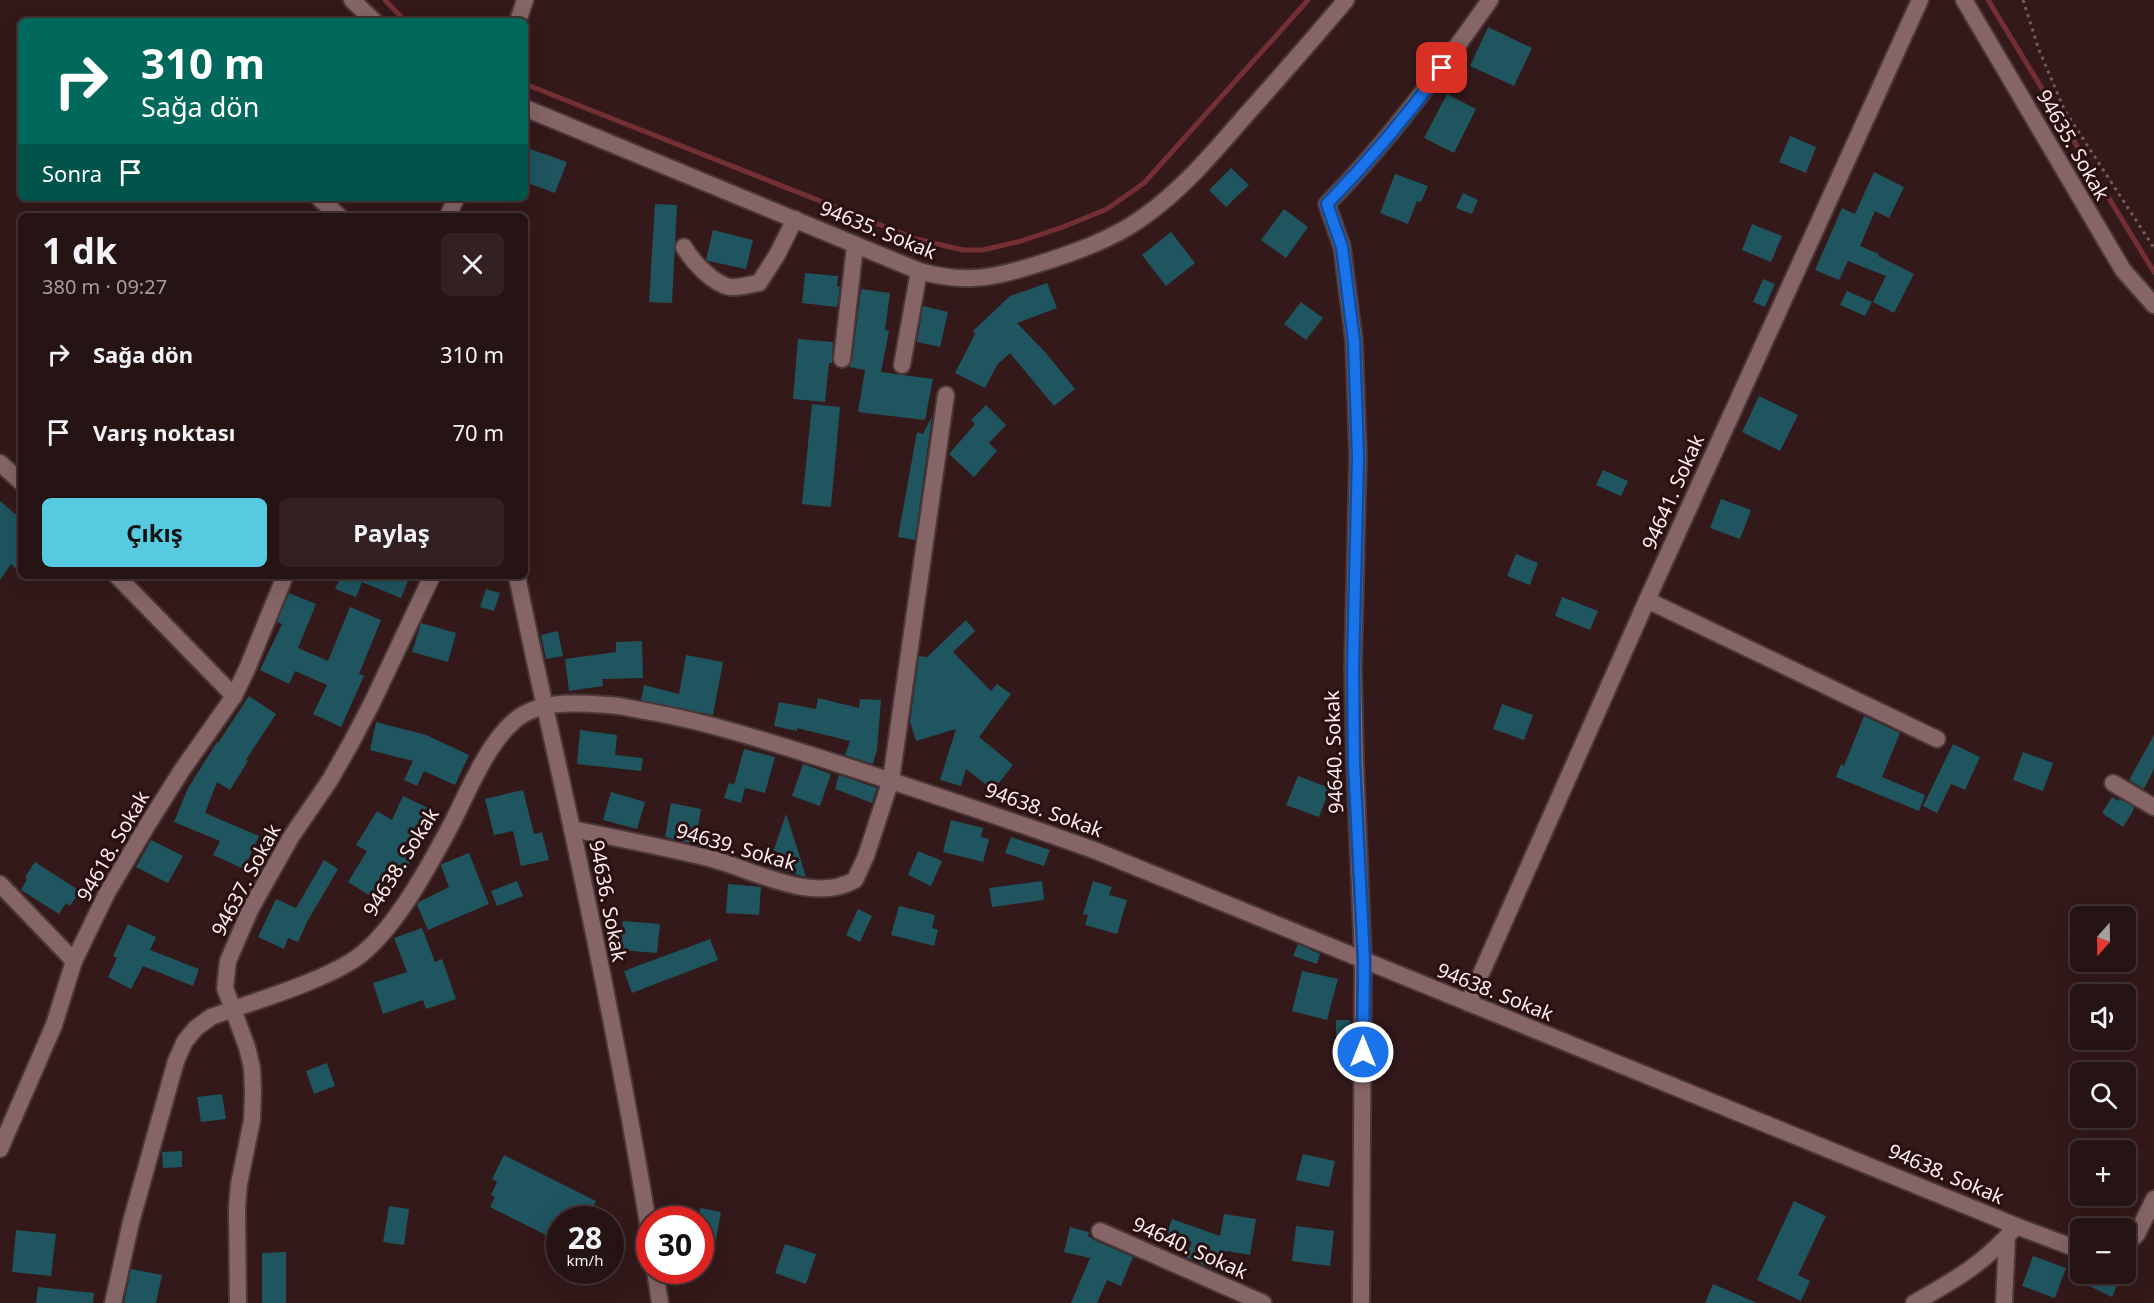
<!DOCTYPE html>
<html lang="tr">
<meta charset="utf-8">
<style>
:root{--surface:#261314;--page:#322022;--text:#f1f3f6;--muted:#a49ea0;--line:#423234;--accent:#55cae0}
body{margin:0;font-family:"Noto Sans",sans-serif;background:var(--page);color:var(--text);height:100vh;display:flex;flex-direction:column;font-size:22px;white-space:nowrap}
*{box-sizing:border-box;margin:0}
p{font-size:20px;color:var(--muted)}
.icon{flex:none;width:33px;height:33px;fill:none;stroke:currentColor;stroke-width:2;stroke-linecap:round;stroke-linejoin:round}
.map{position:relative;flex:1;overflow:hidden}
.panel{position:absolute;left:18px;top:213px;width:510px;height:366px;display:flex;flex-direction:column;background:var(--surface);border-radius:9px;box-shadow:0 6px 24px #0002,0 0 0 2px var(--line)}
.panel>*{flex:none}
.top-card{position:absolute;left:18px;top:18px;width:510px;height:183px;border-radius:9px;box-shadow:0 6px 24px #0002,0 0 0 2px var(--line);background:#00695c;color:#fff;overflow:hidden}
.needle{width:39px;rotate:200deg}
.buttons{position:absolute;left:2070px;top:906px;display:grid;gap:12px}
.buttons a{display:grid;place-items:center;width:66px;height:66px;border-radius:9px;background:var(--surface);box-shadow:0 6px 24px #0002,0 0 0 2px var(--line);font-size:30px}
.speed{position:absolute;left:546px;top:1206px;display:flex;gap:12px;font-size:30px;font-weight:700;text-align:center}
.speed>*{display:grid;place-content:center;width:78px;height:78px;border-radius:50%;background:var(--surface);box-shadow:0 6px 24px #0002,0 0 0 2px var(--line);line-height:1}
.speed small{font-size:15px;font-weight:400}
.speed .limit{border:9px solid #d22;background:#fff;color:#111}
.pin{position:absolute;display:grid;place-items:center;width:51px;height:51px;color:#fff;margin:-26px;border-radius:12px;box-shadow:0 3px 9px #0006}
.me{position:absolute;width:66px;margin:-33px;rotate:0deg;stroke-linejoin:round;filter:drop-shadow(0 0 4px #0008)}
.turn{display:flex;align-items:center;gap:21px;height:126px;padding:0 24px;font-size:27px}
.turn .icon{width:78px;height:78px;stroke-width:2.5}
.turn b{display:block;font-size:42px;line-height:51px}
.then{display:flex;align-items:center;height:57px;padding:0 24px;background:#0003;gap:12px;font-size:22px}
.round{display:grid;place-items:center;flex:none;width:63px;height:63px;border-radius:9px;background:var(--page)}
.head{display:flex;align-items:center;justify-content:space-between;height:102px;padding:0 24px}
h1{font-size:36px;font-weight:700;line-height:45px}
.cta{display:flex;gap:12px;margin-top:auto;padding:12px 24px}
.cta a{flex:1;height:69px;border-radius:9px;background:var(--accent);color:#111;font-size:24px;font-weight:700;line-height:69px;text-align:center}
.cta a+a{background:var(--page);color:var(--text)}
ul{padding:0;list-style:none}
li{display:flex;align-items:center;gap:18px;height:78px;padding:0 24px}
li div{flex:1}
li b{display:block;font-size:22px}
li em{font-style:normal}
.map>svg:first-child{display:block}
</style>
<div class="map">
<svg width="2154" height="1303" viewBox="0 0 2154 1303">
<rect width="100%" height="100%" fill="#33191a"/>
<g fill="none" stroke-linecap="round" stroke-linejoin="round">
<!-- stream -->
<g stroke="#742f34" stroke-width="5">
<polyline points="385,0 405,21"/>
<polyline points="1988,0 2154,272"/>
<polyline points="525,84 916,239 963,250 983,250 1021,241 1063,227 1107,209 1144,183 1308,0"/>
</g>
</g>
<!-- building -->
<g fill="#1f555f">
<polygon points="1488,27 1532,48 1514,86 1470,66"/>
<polygon points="1447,94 1476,109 1454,153 1424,138"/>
<polygon points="1790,136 1816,147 1806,173 1779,162"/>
<polygon points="530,149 567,162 555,193 525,182 525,164"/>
<polygon points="1231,168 1249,185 1226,207 1209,190"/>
<polygon points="1874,172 1904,187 1889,218 1875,211 1860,246 1879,254 1878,256 1914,274 1894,313 1873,302 1886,276 1848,261 1839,280 1815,270 1842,208 1855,214"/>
<polygon points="1395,174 1428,186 1421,202 1417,201 1408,224 1380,213"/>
<polygon points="1463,193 1478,200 1472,214 1456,208"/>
<polygon points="655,204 677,205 672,303 649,302"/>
<polygon points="1284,209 1308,227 1286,258 1261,240"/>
<polygon points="1752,224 1782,236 1771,262 1742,250"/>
<polygon points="713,230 753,240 746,269 708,261 706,259"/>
<polygon points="1171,232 1195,263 1166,286 1142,255"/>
<polygon points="805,273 838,276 837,286 840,287 837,307 802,303"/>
<polygon points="1763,279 1775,284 1765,307 1753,302"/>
<polygon points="1047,283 1057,308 1017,323 1046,353 1075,389 1054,406 1010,353 997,365 985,388 955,373 975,334 973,331 1010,296"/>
<polygon points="861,289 890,293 885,330 889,331 881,372 933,379 925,420 858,412 865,370 849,367 852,360"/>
<polygon points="1847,291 1872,302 1865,316 1840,305"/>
<polygon points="1301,302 1323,318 1306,340 1284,324"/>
<polygon points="923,306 948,312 940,347 917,342"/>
<polygon points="798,339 833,342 832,363 829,363 825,402 793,399"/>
<polygon points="1759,396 1798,415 1780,451 1742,432"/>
<polygon points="812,404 840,407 831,507 802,504"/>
<polygon points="986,405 1006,425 989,443 997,451 974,477 949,454 975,424 971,420"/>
<polygon points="932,416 915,540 898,537 917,432 923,434"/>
<polygon points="1603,470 1628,481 1621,496 1596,485"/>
<polygon points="1721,499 1751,510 1740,539 1710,528"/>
<polygon points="0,501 21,519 21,573 11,564 0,580"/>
<polygon points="1516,554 1538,563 1530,585 1507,576"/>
<polygon points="341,576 410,576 401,598 362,582 356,597 335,589"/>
<polygon points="486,589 500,593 494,611 480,607"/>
<polygon points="289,593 316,604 298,648 328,661 350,607 381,620 359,674 364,676 341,727 313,714 327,685 295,671 289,684 260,670 282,624 277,622"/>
<polygon points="1562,597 1598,611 1590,630 1555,616"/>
<polygon points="966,620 975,631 953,652 991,691 997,684 1011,694 979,737 1013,765 993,790 966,769 961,786 940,780 956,729 916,741 910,722 919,656 927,657"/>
<polygon points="421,623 456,633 448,662 412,652"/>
<polygon points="558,631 563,656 546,659 541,635"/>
<polygon points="642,641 643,678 602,679 603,686 569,691 565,659 616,652 616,642"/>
<polygon points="686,655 723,662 713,715 641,700 644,685 679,694"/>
<polygon points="249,696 276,714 246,760 248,761 230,790 217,782 205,813 259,836 244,869 213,855 220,841 174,822 188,788 217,742 218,743"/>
<polygon points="818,698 859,708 860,699 881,700 877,750 873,764 845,755 850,741 797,728 797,731 774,726 779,702 816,709"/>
<polygon points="1502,704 1533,715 1524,740 1493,729"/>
<polygon points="1864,716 1900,733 1882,777 1925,795 1919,811 1836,777 1841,764 1844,766"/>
<polygon points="376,722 426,735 469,755 455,785 424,771 417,786 404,780 413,761 370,750"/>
<polygon points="580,730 617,735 615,755 643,758 641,771 577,764"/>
<polygon points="2154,735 2154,769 2144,789 2129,780"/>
<polygon points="1953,744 1980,757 1965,790 1951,784 1937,813 1923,806"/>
<polygon points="744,749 775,757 765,793 734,785"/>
<polygon points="2023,752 2053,763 2043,791 2013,780"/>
<polygon points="803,764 831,774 820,806 792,796"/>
<polygon points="839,775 877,788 872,803 835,789"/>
<polygon points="1298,776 1330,788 1319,817 1286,805"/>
<polygon points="729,783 745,788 741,803 724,798"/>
<polygon points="523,790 534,834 542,832 549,860 521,866 513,831 494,835 485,799"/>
<polygon points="611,792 645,802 637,829 603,820"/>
<polygon points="403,796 432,810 427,820 435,823 403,873 397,869 377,900 348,882 367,851 356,845 377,811 392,820"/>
<polygon points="2112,797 2118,801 2120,799 2134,807 2133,811 2123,827 2102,813"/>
<polygon points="671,803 701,809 695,844 665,837"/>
<polygon points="786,814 799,854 806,877 768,867"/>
<polygon points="951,820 983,828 981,837 989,839 983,862 943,852"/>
<polygon points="1011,837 1050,850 1044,866 1005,853"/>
<polygon points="151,840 183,856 168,883 136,867"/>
<polygon points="918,851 942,861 931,886 908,875"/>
<polygon points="469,853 489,904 428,930 417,905 419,902 449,887 441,866 442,864"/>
<polygon points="324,860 338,869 307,922 298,942 288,938 284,949 258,937 276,899 296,908"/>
<polygon points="35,862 80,891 70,906 66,903 59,914 21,890 27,879 25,877"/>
<polygon points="517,881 523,896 497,906 491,891"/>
<polygon points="1042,881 1044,900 992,907 989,888"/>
<polygon points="1093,881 1112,887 1109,895 1127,900 1117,934 1085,925 1088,915 1083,914"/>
<polygon points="728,884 761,887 759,915 726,913"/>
<polygon points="899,906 935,915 932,928 938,930 934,946 891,935"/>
<polygon points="858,909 872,916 860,942 846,935"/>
<polygon points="623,921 660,924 657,953 620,950"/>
<polygon points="128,924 156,937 150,950 199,969 193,986 143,966 131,989 108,977 117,958 113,956"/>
<polygon points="422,928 435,962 442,959 456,999 426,1009 423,1000 383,1014 373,983 407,972 394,938"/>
<polygon points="710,939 718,960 632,993 624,971"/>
<polygon points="1298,944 1320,954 1317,964 1293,956"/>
<polygon points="1302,971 1338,979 1327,1020 1292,1011"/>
<rect x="1336" y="1020" width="14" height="33"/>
<polygon points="327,1063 335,1086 314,1094 306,1071"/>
<polygon points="222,1094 226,1119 201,1122 197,1097"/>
<polygon points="182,1151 182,1167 163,1168 162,1152"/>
<polygon points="1303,1154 1335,1161 1329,1187 1296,1180"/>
<polygon points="504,1155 596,1201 587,1220 560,1220 560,1242 490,1207 495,1197 491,1195 497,1182 492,1179"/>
<polygon points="1794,1201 1826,1216 1798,1275 1810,1281 1801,1301 1757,1280"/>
<polygon points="389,1206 409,1209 404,1245 383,1242"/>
<polygon points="700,1208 721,1212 715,1245 700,1242"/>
<polygon points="1224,1214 1256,1219 1250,1255 1227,1251 1218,1271 1185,1257 1192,1242 1167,1233 1172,1219 1220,1236"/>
<polygon points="1296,1226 1334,1231 1330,1266 1292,1261"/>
<polygon points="1070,1227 1089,1232 1088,1236 1096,1241 1133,1257 1121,1286 1107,1280 1097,1303 1071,1303 1090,1258 1064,1252"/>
<polygon points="16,1230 56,1234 51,1276 12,1272"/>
<polygon points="785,1244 816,1254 806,1284 775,1273"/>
<polygon points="286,1252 286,1303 262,1303 262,1253"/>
<polygon points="2033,1256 2066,1268 2055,1298 2022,1286"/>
<polygon points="131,1269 162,1275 156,1303 124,1303"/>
<polygon points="2093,1274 2104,1274 2119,1281 2112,1297 2087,1285"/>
<polygon points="1713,1284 1757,1303 1705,1303"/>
<polygon points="38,1287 94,1293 93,1303 36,1303"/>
</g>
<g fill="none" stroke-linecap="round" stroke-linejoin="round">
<!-- street casing -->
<g stroke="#4c3738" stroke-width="20">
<g id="street">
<polyline points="352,0 374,21"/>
<polyline points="1964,0 2123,270 2154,305"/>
<polyline points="518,21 525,0"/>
<path d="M525 108 919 271C965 284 994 278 1038 264 1073 253 1111 240 1142 218 1182 190 1213 153 1245 116 1279 78 1313 39 1346 0"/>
<polyline points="319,198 339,216"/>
<polyline points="448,216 456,198"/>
<path d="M684 247C692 261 713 284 730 287 739 288 751 284 759 283L777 255 795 219"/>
<polyline points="842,359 855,246"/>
<polyline points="902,365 919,271"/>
<polyline points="0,463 21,482"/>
<polyline points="117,576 234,696"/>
<path d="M517 576C534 661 554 745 572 829 601 964 628 1100 650 1236"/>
<polyline points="1647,600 1937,739"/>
<polyline points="2113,783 2154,807"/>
<path d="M572 829C617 838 663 847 708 858 751 868 811 905 855 880L866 856 891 780 946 395"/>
<polyline points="0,884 74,961"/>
<polyline points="1468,1003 1647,600 1920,0"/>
<polyline points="0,1149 54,1025 74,961 107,893 148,824 182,770 234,696 247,669 285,576"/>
<polyline points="1100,1231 1263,1303"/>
<polyline points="2126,1244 2137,1234 2154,1199"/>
<polyline points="655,1270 660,1303"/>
<path d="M113 1303 131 1222 176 1061 185 1041 196 1028 211 1017C254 1001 313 985 352 961 392 936 429 866 451 825 468 792 486 746 513 722 538 699 578 703 609 705 623 706 637 710 651 712 706 722 760 739 814 756 908 786 1001 817 1094 850L2016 1226 2080 1250"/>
<polyline points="238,1303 237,1208 239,1184 252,1120 253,1092 252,1068 247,1047 225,988 228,961 251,908 291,837 330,780 351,743 372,703 432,576"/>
<path d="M1361 1303 1363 961 1355 762 1353 668 1358 456 1354 341 1347 287 1342 247 1327 204C1388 142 1440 71 1490 0"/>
<path d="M1914 1303C1953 1281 1987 1262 2016 1226"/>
<polyline points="2004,1303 2007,1237"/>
</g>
</g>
<!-- path -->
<polyline stroke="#745c5d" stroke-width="3" stroke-dasharray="3 4.5" stroke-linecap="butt" points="2023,0 2039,50 2065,111 2154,248"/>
<!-- street -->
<use href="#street" stroke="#856565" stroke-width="16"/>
</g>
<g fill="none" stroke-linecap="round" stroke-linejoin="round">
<!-- route casing -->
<g stroke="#114b97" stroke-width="15">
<path id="route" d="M1363 1052 1364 961 1354 762 1353 668 1358 456 1354 341 1342 247 1327 204C1368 162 1407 116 1442 68"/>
</g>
<!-- route -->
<use href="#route" stroke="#1a73e8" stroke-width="10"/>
</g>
<g text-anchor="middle" stroke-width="6" stroke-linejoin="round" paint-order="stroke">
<!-- street labels -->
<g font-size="20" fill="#feebeb" stroke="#291011">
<text transform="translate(2073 145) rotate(60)" y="7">94635. Sokak</text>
<text transform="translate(878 230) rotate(22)" y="7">94635. Sokak</text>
<text transform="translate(1673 492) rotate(-66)" y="7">94641. Sokak</text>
<text transform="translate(1334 752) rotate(-92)" y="7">94640. Sokak</text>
<text transform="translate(1044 810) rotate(20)" y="7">94638. Sokak</text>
<text transform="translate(113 846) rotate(-60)" y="7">94618. Sokak</text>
<text transform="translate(736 847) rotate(16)" y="7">94639. Sokak</text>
<text transform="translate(401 862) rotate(-58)" y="7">94638. Sokak</text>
<text transform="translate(246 880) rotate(-62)" y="7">94637. Sokak</text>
<text transform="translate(608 901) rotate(79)" y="7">94636. Sokak</text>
<text transform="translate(1495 992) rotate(22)" y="7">94638. Sokak</text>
<text transform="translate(1946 1174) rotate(23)" y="7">94638. Sokak</text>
<text transform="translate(1190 1248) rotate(24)" y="7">94640. Sokak</text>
</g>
</g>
</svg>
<div class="buttons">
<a><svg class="needle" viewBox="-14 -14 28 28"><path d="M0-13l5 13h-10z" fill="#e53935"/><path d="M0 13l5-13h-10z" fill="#a49ea0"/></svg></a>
<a><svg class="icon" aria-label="sound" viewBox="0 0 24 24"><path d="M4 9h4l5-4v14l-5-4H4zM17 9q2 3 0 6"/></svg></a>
<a><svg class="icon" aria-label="search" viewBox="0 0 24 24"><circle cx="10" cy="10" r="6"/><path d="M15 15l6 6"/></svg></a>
<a>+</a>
<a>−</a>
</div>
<div class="speed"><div>28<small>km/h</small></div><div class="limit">30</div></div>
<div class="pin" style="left:1442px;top:68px;background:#d93025"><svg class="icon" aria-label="arrive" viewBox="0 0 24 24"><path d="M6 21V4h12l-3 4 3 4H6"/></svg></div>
<svg class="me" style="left:1363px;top:1052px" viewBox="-20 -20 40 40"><circle r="17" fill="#1a73e8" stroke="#fff" stroke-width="3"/><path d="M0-11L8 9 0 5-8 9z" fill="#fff"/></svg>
<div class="top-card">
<div class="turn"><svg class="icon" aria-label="right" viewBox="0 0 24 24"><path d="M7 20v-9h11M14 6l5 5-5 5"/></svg><div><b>310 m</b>Sağa dön</div></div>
<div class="then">Sonra<svg class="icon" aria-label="arrive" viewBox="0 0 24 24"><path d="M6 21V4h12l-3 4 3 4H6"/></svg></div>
</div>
<section class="panel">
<div class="head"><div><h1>1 dk</h1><p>380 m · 09:27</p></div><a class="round"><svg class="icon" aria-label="close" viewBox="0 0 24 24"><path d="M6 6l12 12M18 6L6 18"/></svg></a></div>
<ul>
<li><svg class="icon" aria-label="right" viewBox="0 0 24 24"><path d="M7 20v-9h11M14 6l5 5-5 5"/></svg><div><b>Sağa dön</b></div><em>310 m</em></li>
<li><svg class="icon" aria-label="arrive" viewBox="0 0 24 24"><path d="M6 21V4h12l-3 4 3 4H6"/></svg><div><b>Varış noktası</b></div><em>70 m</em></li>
</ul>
<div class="cta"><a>Çıkış</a><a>Paylaş</a></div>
</section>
</div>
